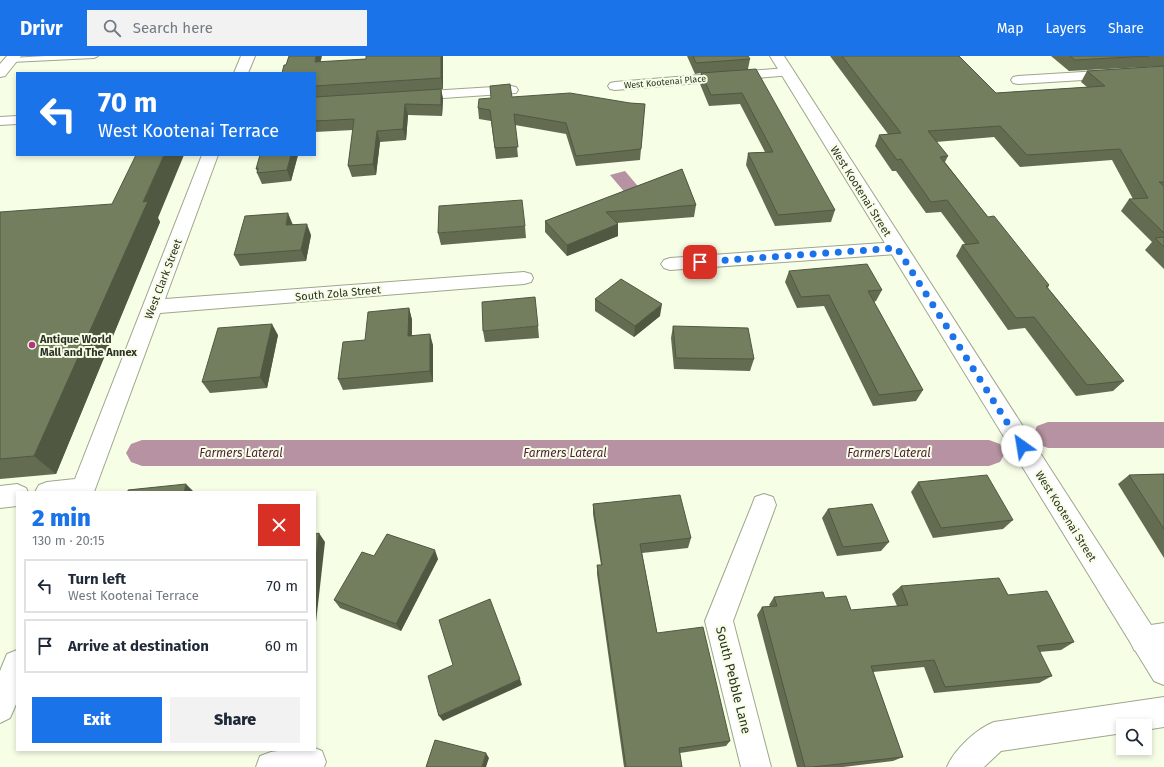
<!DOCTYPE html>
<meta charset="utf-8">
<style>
:root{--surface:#fff;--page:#f2f2f3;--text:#1f2937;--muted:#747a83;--line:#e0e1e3;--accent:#1a73e8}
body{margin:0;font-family:"Fira Sans",sans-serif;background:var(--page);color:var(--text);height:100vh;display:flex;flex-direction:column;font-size:15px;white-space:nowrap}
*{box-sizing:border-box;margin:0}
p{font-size:13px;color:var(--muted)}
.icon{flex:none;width:22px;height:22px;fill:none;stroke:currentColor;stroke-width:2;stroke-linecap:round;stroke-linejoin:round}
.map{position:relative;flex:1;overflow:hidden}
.details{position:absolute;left:16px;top:435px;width:300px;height:260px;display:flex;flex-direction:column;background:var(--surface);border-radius:0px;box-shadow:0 2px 6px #0003}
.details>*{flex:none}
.top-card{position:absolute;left:16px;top:16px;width:300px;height:84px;border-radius:0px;box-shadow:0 2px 6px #0003;background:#1a73e8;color:#fff;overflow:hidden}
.fabs{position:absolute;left:1116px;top:663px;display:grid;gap:8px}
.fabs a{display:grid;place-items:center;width:36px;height:36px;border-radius:0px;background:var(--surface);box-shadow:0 2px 6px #0003;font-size:20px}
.pin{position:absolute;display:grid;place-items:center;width:34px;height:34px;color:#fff;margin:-17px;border-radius:8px;box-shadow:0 2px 6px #0006}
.me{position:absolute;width:44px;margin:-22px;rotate:328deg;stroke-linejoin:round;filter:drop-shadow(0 0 3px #0008)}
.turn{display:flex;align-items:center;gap:14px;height:84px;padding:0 16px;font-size:18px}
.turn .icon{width:52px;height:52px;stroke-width:2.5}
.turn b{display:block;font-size:28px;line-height:34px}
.round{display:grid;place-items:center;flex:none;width:42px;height:42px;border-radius:0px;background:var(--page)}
.head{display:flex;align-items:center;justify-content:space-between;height:68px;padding:0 16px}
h1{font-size:24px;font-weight:800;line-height:30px;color:var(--accent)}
.cta{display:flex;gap:8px;margin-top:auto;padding:8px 16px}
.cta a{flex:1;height:46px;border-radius:0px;background:var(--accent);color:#fff;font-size:16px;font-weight:800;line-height:46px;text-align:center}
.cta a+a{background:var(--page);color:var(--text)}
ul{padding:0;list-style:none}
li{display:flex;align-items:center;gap:12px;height:54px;margin:0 8px 6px;padding:0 8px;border:2px solid var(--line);border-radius:0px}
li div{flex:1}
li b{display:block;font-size:15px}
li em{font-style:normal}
header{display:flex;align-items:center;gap:24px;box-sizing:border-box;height:56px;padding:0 20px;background:var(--accent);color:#fff}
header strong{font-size:19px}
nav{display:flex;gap:22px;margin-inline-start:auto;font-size:14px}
.search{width:280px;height:36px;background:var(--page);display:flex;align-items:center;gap:10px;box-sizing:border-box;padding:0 14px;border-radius:0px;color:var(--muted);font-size:15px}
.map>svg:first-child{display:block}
</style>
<header>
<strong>Drivr</strong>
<div class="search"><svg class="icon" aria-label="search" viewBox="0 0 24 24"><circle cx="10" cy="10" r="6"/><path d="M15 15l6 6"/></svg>Search here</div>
<nav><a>Map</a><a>Layers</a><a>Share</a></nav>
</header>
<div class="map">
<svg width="1164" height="711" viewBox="0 0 1164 711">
<rect width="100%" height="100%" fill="#f6fee6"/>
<!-- water -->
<polygon fill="#b792a3" points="625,115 642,135 627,139 610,119"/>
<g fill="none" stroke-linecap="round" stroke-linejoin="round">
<!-- canal -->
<g fill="#b792a3" fill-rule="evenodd">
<polygon points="1048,366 1164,366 1164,392 1048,392 1037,388 1033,379 1037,370"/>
<polygon points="142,384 989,384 1000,388 1005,397 1000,406 989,410 142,410 131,406 126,397 131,388"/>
</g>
<!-- lane casing -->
<g stroke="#9da78b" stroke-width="2">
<polygon id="lane" points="46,0 98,0 94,2 11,6 7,4 11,2"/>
</g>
<!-- street casing -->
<g stroke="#9da78b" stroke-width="2">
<g id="street">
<polygon points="7,0 21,0 5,20 0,21 0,8"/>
<polygon points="241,0 255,0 248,17 234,17"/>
<polygon points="1164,11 1164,19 1018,28 1013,27 1011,24 1013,21 1018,20"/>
<polygon points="787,12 792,13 794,16 792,19 615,34 610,33 608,30 610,27 615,26"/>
<polygon points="511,30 516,31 518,34 516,37 413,44 408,43 406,40 408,37 413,36"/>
<polygon points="17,60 17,68 0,69 0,61"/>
<polygon points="202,99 218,99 165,243 524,216 531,218 533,222 531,226 524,228 160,257 94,436 35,436 39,429 47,426 75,423"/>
<polygon points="897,186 903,188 906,192 903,196 897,198 670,214 664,212 661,208 664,204 670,202"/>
<polygon points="17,428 26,432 28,436 17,436 17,450 0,452 0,430"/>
<polygon points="764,438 773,441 776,449 733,565 771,711 741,711 705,565 752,449 755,441"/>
<polygon points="1164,567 1164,595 1144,598 1134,594 1130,584 1134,574 1144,570"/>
<polygon points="17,594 17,646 10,662 0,667 0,615 7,598"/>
<path d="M1164 641V671L1145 674V670H1123V677L1001 695 984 711H947C954 694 976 673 994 666Z"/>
<polygon points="315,692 322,695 326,706 324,711 256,711 260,700 271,696 284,694 315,694"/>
</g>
</g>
<!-- secondary casing -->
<g stroke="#9da78b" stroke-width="2">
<polygon id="secondary" points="770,0 784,0 1164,589 1164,629 1154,625"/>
</g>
<!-- lane -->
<use href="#lane" fill="#fff" fill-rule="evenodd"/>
<!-- street -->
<use href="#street" fill="#fff" fill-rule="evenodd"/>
<!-- secondary -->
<use href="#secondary" fill="#fff" fill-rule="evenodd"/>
</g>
<!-- wall -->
<g fill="#636c51">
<polygon points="366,0 443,0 443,33 441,33 443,43 442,60 408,59 406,84 380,86 376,119 352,121 348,110 353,74 315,76 315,17 321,6 366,3"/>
<polygon points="687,0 748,0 750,3 748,13 835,154 831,166 775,170 746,109 748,97 765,96 740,48 709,50 700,28 701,17 695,18"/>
<polygon points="830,0 959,0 996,37 1087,31 1081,26 1087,15 1164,10 1164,213 1145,194 1152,186 1121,155 1129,143 1133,143 1112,104 1020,111 994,81 936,86 948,100 945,106 988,161 1049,229 1048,232 1124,325 1113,335 1076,340 1025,272 1008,274 956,200 962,189 965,188 941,156 926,157 896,115 892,115 875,90 879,79 888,78"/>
<polygon points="1051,0 1164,0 1164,10 1069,15"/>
<polygon points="512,41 645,48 640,104 576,110 566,78 515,69 518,101 496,103 491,65 479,63 478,52"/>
<polygon points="260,99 298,99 291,125 262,128 257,117 257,115 256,113"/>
<polygon points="682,113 696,149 694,161 617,167 618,168 618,180 567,200 545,176 545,165"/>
<polygon points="0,156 158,162 160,166 56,418 0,423"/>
<polygon points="293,169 311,179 306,205 240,210 234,199"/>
<polygon points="525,170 526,182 441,189 438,177"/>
<polygon points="789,215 882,234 876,245 874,246 923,334 916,345 873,350 824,250 797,252 785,226"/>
<polygon points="595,243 660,260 634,281 595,255"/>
<polygon points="409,252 412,264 412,279 433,289 433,326 343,334 338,323 365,284"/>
<polygon points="538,270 539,282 485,286 483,275"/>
<polygon points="673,270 754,303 750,315 674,313 671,282"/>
<polygon points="278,279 267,332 210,337 202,326"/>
<polygon points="1164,418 1164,502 1118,428 1129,419"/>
<polygon points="918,426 1013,464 1003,473 933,482 911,436"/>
<polygon points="593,448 691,482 688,492 642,497 657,577 730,685 726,690 680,697 682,711 624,711 597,518 597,509 601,509 593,458"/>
<polygon points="828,453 889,486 881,495 837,500 822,462"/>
<polygon points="374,500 438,503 401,575 340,552 334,544"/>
<polygon points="901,530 1008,539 1074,586 1061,594 1039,596 1052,620 1039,627 934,637 924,611 873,616 903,701 893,705 843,711 797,711 757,559 762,551 770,550 769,549 774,541 825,542 851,554 897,550 892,538"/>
</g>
<!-- shaded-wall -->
<g fill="#505842">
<polygon points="316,0 322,0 318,17 315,6"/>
<polygon points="441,0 443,0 443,33 441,22"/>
<polygon points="441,33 443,43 442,60 441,49"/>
<polygon points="405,48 408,59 406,84 403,73"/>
<polygon points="377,75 380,86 376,119 373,108"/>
<polygon points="164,99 184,99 158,162 160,166 56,418 34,400 143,146"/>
<polygon points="291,99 298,99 291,125 287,114"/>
<polygon points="288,157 293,169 286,169"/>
<polygon points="307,168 311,179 306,205 301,194"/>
<polygon points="618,168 618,180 567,200 567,189"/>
<polygon points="662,248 660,260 634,281 635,270"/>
<polygon points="409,252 412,264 411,291 408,280"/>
<polygon points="272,268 278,279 267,332 260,321"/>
<polygon points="430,278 433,289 433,326 430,315"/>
<polygon points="186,428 194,436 184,436"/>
<polygon points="319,477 325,486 316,566 315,565 315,509"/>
<polygon points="435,494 438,503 401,575 396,568"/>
<polygon points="520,623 522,629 443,665 439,660"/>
<polygon points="486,697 489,702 486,711 482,711"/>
</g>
<!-- building -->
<g fill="#737e5e" stroke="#505842">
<polygon points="289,0 316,0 315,6 366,3 366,0 441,0 441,22 315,30 315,17 282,17 284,9 286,9"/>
<polygon points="693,0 748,0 750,3 696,7"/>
<polygon points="842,0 959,0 996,37 1105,30 1087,15 1164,10 1164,126 1159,126 1164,130 1164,177 1129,143 1148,142 1120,93 1027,99 1000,70 928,75 948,100 940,101 988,161 994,160 1049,229 1046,230 1124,325 1087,329 1034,261 1016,262 962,189 979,187 947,144 931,146 901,103 897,104 879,79 901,77"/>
<polygon points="1070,0 1149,0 1075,4"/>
<polygon points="756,13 835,154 778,159 748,97 773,96 742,37 711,39 701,17"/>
<polygon points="510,28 512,41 570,37 630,47 645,48 641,93 576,100 566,67 514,58 518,91 495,92 490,54 478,52 479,43 491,42 490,30"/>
<polygon points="441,33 441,49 405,48 403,73 377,75 373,108 348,110 354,63 315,65 315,41"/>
<polygon points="136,99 164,99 143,146 148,145 34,400 0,403 0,156 112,148"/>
<polygon points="260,99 291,99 287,114 257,117 258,112 256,113"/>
<polygon points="682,113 696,149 606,156 618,168 567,189 545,165"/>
<polygon points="522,144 525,170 438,177 439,150"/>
<polygon points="288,157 286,169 307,168 301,194 234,199 245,160"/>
<polygon points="1164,181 1164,191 1155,182"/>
<polygon points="867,208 882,234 868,235 923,334 879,339 829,239 801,241 789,215"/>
<polygon points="621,223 662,248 635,270 595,243"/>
<polygon points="535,241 538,270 483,275 482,246"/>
<polygon points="409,252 408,280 430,278 430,315 338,323 343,286 365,284 368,256"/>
<polygon points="272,268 260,321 202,326 218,272"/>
<polygon points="673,270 748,272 754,303 676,302"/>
<polygon points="1164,418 1164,473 1129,419"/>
<polygon points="987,419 1013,464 941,472 918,426"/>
<polygon points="186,428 184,436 128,436 128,434"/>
<polygon points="680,439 691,482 640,488 657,577 703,571 730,685 679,692 682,711 626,711 597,509 602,509 593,448"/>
<polygon points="872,448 889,486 843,491 828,453"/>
<polygon points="319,477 315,509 315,478"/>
<polygon points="387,478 435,494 396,568 334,544 362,496 374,500"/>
<polygon points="999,522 1008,539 1047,535 1074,586 1037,590 1052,620 945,631 934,604 871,610 903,701 812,711 805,711 762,551 777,550 774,541 823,536 825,542 846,540 851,554 908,549 901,530"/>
<polygon points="490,543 520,623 439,660 428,620 453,609 439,564"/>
<polygon points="435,684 486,697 482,711 426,711"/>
</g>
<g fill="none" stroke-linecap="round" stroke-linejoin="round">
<!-- route -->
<polyline stroke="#1a73e8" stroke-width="7" stroke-dasharray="0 12.6" points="700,206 897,192 1022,390"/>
</g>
<!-- markers -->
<circle fill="#b5347e" stroke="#f6fee6" stroke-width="1.5" cx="32" cy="289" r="4"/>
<g text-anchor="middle" stroke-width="4" stroke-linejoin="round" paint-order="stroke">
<!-- far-street labels -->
<g font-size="9" fill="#2e3227" stroke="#f6fee6">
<text transform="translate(665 26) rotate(-5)" y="3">West Kootenai Place</text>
</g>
<!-- street labels -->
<g font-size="11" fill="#2e3227" stroke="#f6fee6">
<text transform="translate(861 135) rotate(58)" y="4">West Kootenai Street</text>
<text transform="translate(163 223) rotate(-69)" y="4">West Clark Street</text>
<text transform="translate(338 237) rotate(-5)" y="4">South Zola Street</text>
<text transform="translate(1066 460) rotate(58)" y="4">West Kootenai Street</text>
</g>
<!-- poi labels -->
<g font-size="11" font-weight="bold" fill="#2e3227" stroke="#f6fee6" text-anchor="start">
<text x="40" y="287">Antique World<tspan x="40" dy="13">Mall and The Annex</tspan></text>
</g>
<!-- water labels -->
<g font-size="12" font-style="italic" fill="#51213a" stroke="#f6fee6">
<text x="241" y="401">Farmers Lateral</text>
<text x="565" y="401">Farmers Lateral</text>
<text x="889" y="401">Farmers Lateral</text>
</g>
<!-- near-street labels -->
<g font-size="13" fill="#2e3227" stroke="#f6fee6">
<text transform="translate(734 624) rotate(76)" y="5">South Pebble Lane</text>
</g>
</g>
</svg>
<div class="fabs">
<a><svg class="icon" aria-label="search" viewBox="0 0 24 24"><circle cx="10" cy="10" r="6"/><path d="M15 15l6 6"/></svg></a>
</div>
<div class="pin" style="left:700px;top:206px;background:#d93025"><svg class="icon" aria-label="arrive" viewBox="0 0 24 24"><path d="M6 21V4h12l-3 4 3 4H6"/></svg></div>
<svg class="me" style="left:1022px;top:390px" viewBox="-20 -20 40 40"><circle r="19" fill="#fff"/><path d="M0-13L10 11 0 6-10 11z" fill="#1a73e8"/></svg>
<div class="top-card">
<div class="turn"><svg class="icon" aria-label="left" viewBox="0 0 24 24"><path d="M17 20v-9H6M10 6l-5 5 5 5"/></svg><div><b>70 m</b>West Kootenai Terrace</div></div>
</div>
<section class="details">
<div class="head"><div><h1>2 min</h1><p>130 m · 20:15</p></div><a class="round" style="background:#d93025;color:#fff"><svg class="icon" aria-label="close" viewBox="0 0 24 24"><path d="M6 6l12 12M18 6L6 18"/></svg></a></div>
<ul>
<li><svg class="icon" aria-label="left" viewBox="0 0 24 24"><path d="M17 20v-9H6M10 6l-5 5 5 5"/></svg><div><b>Turn left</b><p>West Kootenai Terrace</p></div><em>70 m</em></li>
<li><svg class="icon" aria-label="arrive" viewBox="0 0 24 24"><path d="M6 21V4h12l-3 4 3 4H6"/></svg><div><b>Arrive at destination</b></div><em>60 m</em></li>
</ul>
<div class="cta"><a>Exit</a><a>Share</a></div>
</section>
</div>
